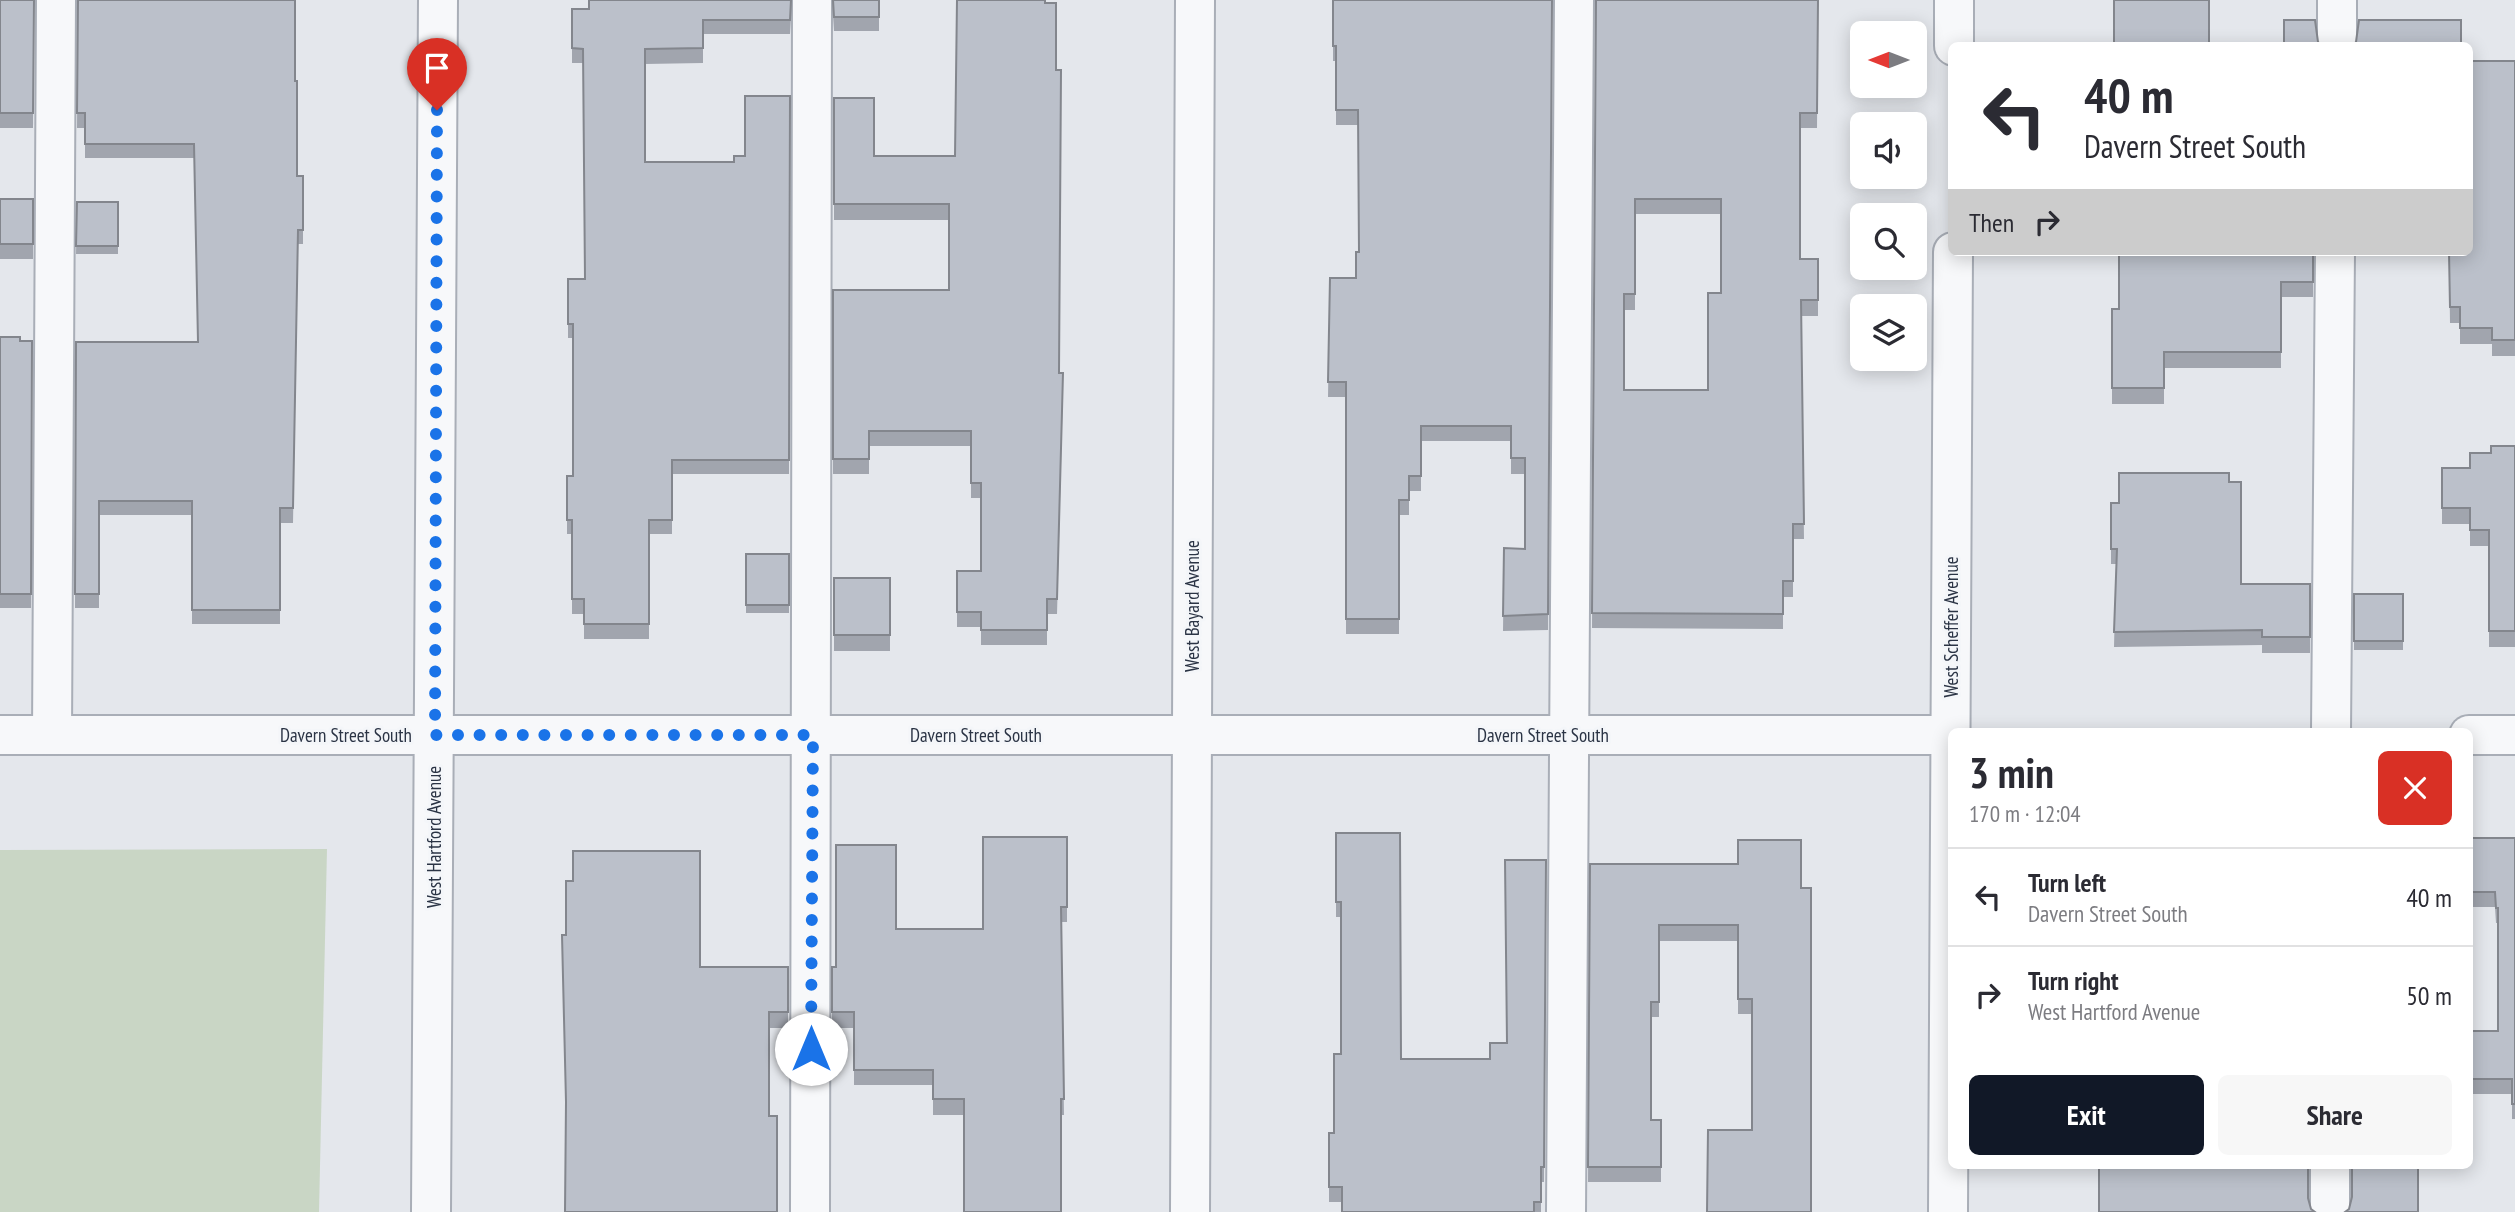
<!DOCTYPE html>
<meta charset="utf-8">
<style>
:root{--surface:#fff;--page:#f7f7f7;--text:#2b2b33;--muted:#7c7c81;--line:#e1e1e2;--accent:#111827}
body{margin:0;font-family:"PT Sans Narrow",sans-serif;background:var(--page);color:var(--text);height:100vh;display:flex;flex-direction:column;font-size:26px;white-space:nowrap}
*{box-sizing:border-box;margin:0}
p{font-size:23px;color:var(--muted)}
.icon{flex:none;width:38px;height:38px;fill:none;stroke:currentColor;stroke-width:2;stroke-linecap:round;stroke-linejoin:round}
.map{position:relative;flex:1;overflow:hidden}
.side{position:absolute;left:1948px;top:728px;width:525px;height:441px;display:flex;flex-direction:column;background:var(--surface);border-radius:10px;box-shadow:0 4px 18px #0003}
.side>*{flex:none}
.guide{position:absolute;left:1948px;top:42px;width:525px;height:214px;border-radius:10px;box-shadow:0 4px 18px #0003;background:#fff;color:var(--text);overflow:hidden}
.needle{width:46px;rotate:270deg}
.fabs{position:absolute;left:1850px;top:21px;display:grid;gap:14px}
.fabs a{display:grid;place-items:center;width:77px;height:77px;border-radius:10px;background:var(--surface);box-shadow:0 4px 18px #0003;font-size:35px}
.pin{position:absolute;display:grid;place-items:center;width:60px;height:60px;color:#fff;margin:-72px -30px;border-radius:50% 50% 50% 0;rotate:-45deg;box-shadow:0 0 7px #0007}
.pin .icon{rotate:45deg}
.me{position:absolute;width:77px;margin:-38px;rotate:0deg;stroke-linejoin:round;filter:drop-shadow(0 0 5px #0008)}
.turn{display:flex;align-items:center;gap:24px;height:147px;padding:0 21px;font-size:32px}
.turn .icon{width:91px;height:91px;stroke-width:2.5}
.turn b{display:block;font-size:49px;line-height:60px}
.then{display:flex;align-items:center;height:66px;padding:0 21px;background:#0003;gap:14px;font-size:26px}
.round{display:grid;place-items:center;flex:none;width:74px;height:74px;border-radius:10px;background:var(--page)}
.headline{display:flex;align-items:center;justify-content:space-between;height:119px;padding:0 21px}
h1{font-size:42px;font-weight:600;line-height:52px}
.action{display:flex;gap:14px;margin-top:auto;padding:14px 21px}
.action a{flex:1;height:80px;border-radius:10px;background:var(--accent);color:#fff;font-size:28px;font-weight:600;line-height:80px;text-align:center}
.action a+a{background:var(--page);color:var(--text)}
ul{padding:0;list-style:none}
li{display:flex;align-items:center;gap:21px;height:98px;padding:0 21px;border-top:2px solid var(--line)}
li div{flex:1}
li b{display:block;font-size:26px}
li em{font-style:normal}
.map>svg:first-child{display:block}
</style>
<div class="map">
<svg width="2515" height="1212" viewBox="0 0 2515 1212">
<rect width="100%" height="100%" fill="#e4e7ec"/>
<!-- green -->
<polygon fill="#c9d6c5" points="327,849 319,1212 0,1212 0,850"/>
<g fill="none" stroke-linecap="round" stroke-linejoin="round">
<!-- minor casing -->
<g stroke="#a9aeb7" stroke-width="42">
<g id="minor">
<polyline points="1954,46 1954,0"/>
<polyline points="2337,46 2337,0"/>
<polyline points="2331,732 2335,252"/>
<polyline points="0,735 1951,735"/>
<polyline points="52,735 56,0"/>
<polyline points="2469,735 2515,735"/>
<polyline points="431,1212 438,0"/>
<polyline points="810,1212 812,0"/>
<polyline points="1190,1212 1195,0"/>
<polyline points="1566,1212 1574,0"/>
<polyline points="1948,1212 1953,252"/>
<polyline points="2330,1212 2330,1166"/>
</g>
</g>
<!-- minor -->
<use href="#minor" stroke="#f7f8fa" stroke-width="38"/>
</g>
<!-- wall -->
<g fill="#a1a5ae" fill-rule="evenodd">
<polygon points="0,0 34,0 33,128 0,128"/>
<polygon points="78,0 295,81 297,176 303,176 303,244 298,244 293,523 280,523 280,624 192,624 192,515 99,515 99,608 75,608 76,342 198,342 194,158 85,158 85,128 77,128"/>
<polygon points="589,0 792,0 790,34 703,34 703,63 645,64 645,162 734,162 745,156 790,96 789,474 672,474 672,534 649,534 649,639 584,639 584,614 572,614 572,534 567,534 567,476 573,476 573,338 568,338 568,279 585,279 583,63 572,63 572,9 589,9"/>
<polygon points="832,0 879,0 879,31 834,31"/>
<polygon points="1333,0 1552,0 1548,630 1503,631 1504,548 1525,549 1525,474 1511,474 1511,441 1421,441 1421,491 1409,491 1409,515 1399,515 1399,634 1346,634 1346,397 1328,397 1330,278 1356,278 1359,252 1358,125 1336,125 1336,61 1333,61"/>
<path d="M1596 0H1818L1817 128H1800V259H1818V316H1801L1804 539H1793V597H1783V629L1592 628ZM1635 214H1721V293L1708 390H1624V310H1635Z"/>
<polygon points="2515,61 2515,356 2492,356 2492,344 2460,344 2460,323 2450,323 2449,252"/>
<polygon points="1056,70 1059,373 1063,388 1057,614 1047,614 1047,645 981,645 981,627 957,627 957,571 981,571 981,498 971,498 971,446 869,446 869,474 833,474 833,290 949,290 949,220 834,220 834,98 874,156 955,156"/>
<rect x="0" y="199" width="33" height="60"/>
<polygon points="77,202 118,202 118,254 76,254"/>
<polygon points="2313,252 2313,297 2281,297 2281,368 2164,368 2164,404 2112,404 2112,309 2119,309"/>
<polygon points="0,337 20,341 32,341 31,608 0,608"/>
<polygon points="2515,446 2515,647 2489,647 2489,546 2470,546 2470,524 2442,524 2442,468 2470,468 2491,453"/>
<polygon points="2229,482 2241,584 2310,584 2310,653 2262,653 2262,645 2114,647 2116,564 2111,564 2111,503 2119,503"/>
<rect x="746" y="554" width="43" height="59"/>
<rect x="834" y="578" width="56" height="73"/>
<rect x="2354" y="594" width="49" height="56"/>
<polygon points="1336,833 1401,1059 1490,1059 1507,1043 1546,860 1544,1182 1541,1182 1541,1212 1342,1212 1342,1202 1329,1202 1329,1133 1334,1133 1341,1054 1341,917 1336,917"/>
<polygon points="1067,837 1067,922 1061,922 1064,1115 1061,1115 1061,1212 964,1212 964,1115 933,1115 933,1085 854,1085 854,1028 832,1028 832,967 836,967 896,929 983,929"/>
<polygon points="2469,838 2515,838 2515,1119 2512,1119 2512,1094 2469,1094 2469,1031 2498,1031 2498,923 2496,923 2495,907 2469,907"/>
<polygon points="1801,840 1752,1130 1752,1014 1738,1014 1738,941 1659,941 1659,1017 1651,1017 1651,1120 1661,1120 1661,1182 1588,1182 1590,864 1738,864"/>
<polygon points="700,967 788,967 788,1028 769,1028 566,1114"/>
</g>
<!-- building -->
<g fill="#bbc0ca" stroke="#83868d" stroke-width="2" fill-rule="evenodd">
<polygon points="0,0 34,0 33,113 0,113"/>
<polygon points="78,0 295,0 295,81 297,81 297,176 303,176 303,230 298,230 293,508 280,508 280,610 192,610 192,501 99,501 99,594 75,594 76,342 198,342 194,144 85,144 85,113 77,113"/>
<polygon points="589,0 791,0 790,20 703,20 703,48 645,49 645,162 734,162 734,156 745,156 745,96 790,96 789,460 672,460 672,520 649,520 649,624 584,624 584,599 572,599 572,520 567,520 567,476 573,476 573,324 568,324 568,279 585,279 583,49 572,48 572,9 589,9"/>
<polygon points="833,0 879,0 879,17 834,17"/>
<polygon points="957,0 1045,0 1045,3 1056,3 1056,70 1061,70 1059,373 1063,373 1057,599 1047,599 1047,630 981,630 981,612 957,612 957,571 981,571 981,483 971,483 971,431 869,431 869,459 833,459 833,290 949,290 949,204 834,204 834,98 874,98 874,156 955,156"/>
<polygon points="1333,0 1552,0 1548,614 1503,616 1504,548 1525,549 1525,458 1511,458 1511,426 1421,426 1421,476 1409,476 1409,500 1399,500 1399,619 1346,619 1346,382 1328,382 1330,278 1356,278 1356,252 1359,252 1358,110 1336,110 1336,46 1333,46"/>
<path d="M1596 0H1818L1817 113H1800V259H1818V300H1801L1804 524H1793V581H1783V614L1592 613ZM1635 199H1721V293H1708V390H1624V294H1635Z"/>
<rect x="2114" y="0" width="95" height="46"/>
<polygon points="2284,20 2315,20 2318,42 2322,46 2284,46"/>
<polygon points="2359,20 2461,20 2461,46 2352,46 2356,42"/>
<polygon points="2469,61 2515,61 2515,340 2492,340 2492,328 2460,328 2460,307 2450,307 2449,252 2469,252"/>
<rect x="0" y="199" width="33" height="45"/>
<polygon points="77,202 118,202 118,246 76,246"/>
<polygon points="2119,252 2313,252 2313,282 2281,282 2281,352 2164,352 2164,388 2112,388 2112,309 2119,309"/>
<polygon points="0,337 20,337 20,341 32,341 31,594 0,594"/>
<polygon points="2491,446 2515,446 2515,631 2489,631 2489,530 2470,530 2470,508 2442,508 2442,468 2470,468 2470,453 2491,453"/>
<polygon points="2119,473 2229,473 2229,482 2241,482 2241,584 2310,584 2310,637 2262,637 2262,630 2114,632 2117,549 2111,549 2111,503 2119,503"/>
<rect x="746" y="554" width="43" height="51"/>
<rect x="834" y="578" width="56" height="57"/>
<rect x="2354" y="594" width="49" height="47"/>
<polygon points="1336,833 1400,833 1401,1059 1490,1059 1490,1043 1507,1043 1505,860 1546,860 1544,1167 1541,1167 1541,1202 1534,1202 1534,1212 1342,1212 1342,1187 1329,1187 1329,1133 1334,1133 1334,1054 1341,1054 1341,902 1336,902"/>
<polygon points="983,837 1067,837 1067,907 1061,907 1064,1099 1061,1099 1061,1212 964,1212 964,1099 933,1099 933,1070 854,1070 854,1012 832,1012 832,967 836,967 836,845 896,845 896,929 983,929"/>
<polygon points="2469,838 2515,838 2515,1104 2512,1104 2512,1079 2469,1079 2469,1031 2498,1031 2498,908 2496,908 2495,892 2469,892"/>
<polygon points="1738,840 1801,840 1801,888 1811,888 1811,1212 1707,1212 1708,1130 1752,1130 1752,999 1738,999 1738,925 1659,925 1659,1002 1651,1002 1651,1120 1661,1120 1661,1167 1588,1167 1590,864 1738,864"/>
<polygon points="573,851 700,851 700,967 788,967 788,1012 769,1012 769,1116 777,1116 777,1212 565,1212 566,1102 562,935 566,935 566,881 573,881"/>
<polygon points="2099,1166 2308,1166 2308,1198 2311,1209 2315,1212 2099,1212"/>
<polygon points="2352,1166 2418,1166 2418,1212 2345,1212 2349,1209 2352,1197"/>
</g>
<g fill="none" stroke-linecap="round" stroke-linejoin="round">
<!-- route -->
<polyline stroke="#1a73e8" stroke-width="12" stroke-dasharray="0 21.6" points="437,110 435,735 813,735 811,1049"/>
</g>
<g text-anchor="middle" stroke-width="6" stroke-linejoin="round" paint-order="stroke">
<!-- street labels -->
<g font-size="19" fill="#2b3445" stroke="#f4f6f9">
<text transform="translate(1192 606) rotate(-90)" y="7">West Bayard Avenue</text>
<text transform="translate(1951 627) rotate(-90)" y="7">West Scheffer Avenue</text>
<text x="346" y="742">Davern Street South</text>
<text x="976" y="742">Davern Street South</text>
<text x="1543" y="742">Davern Street South</text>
<text transform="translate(434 837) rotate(-90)" y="7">West Hartford Avenue</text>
</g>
</g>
</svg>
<div class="fabs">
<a><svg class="needle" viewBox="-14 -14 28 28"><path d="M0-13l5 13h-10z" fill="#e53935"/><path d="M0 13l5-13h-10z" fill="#7c7c81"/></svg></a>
<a><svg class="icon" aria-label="sound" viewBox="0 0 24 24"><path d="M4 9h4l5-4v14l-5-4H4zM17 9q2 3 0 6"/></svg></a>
<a><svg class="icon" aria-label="search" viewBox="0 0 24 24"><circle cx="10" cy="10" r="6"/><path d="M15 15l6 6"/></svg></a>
<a><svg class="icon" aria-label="layers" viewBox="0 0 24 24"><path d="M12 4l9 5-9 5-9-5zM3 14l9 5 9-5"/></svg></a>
</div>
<div class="pin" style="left:437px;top:110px;background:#d93025"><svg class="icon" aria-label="arrive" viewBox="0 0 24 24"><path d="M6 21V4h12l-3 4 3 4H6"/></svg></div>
<svg class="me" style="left:811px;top:1049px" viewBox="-20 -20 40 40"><circle r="19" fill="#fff"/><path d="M0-13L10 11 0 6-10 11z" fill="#1a73e8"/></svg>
<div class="guide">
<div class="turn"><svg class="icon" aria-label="left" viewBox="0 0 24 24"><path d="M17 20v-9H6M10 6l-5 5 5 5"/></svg><div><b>40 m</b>Davern Street South</div></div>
<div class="then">Then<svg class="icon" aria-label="right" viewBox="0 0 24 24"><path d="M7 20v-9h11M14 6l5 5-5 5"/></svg></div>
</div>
<section class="side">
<div class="headline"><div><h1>3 min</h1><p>170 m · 12:04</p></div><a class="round" style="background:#d93025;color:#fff"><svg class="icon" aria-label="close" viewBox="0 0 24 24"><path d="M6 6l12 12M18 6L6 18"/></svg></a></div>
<ul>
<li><svg class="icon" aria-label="left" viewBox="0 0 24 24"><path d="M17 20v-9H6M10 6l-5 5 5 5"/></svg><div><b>Turn left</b><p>Davern Street South</p></div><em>40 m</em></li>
<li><svg class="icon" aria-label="right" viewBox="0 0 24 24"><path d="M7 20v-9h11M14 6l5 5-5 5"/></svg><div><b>Turn right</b><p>West Hartford Avenue</p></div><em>50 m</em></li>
</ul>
<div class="action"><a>Exit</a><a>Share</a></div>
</section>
</div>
